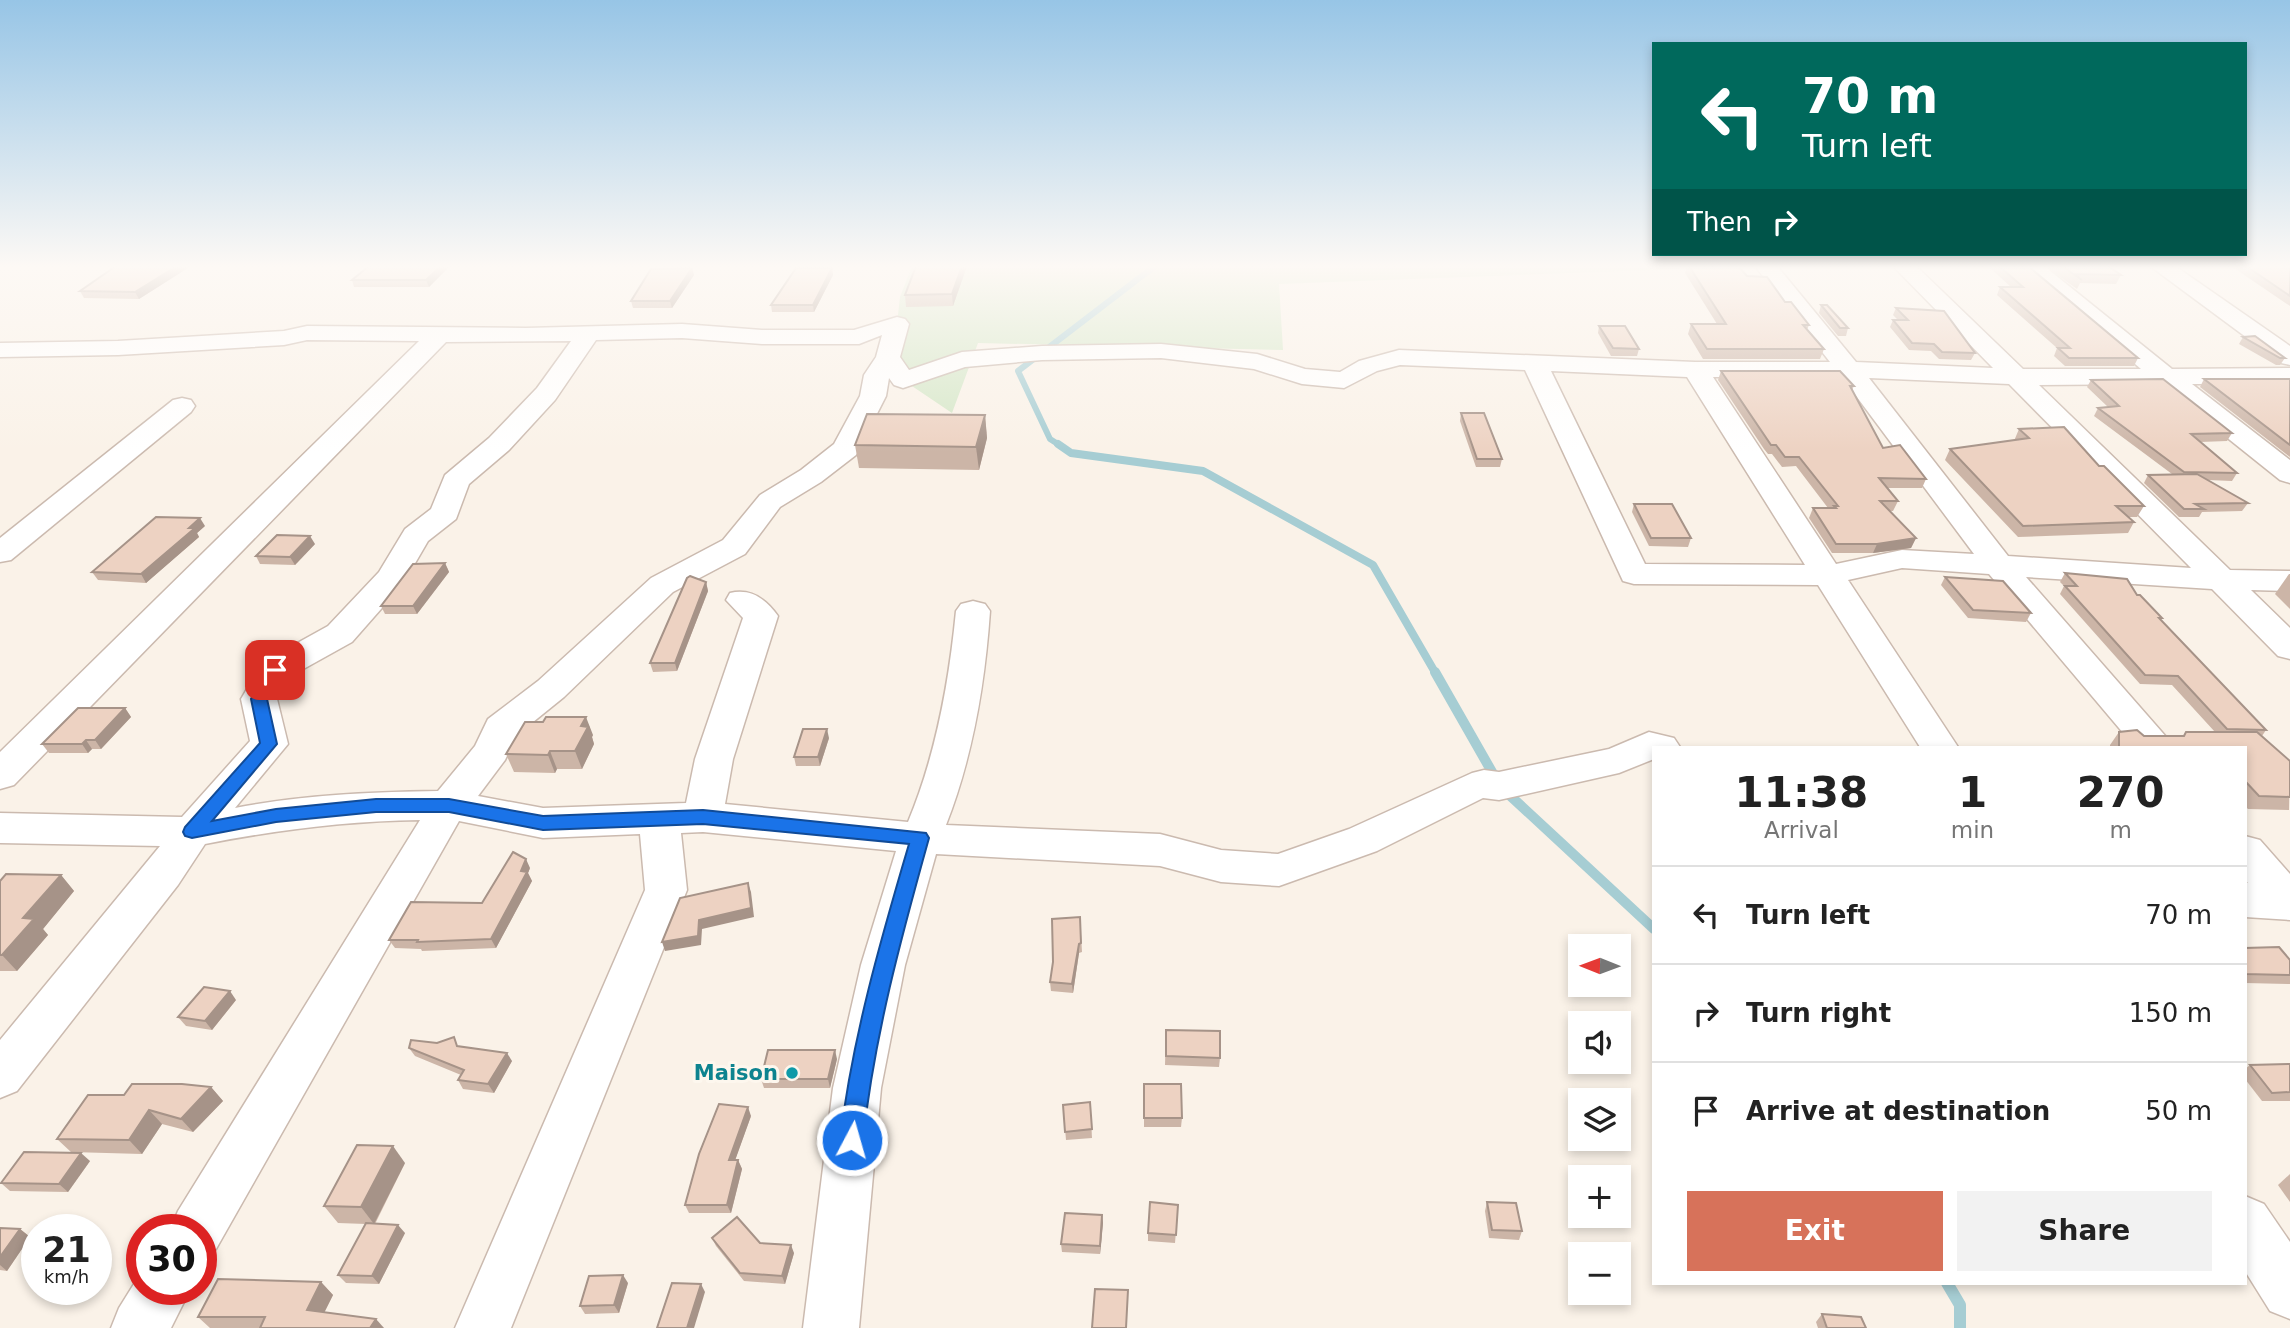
<!DOCTYPE html>
<meta charset="utf-8">
<style>
:root{--surface:#fff;--page:#f2f2f2;--text:#222;--muted:#767676;--line:#e0e0e0;--accent:#d7725a}
body{margin:0;font-family:"DejaVu Sans",sans-serif;background:var(--page);color:var(--text);height:100vh;display:flex;flex-direction:column;font-size:26px;white-space:nowrap}
*{box-sizing:border-box;margin:0}
p{font-size:23px;color:var(--muted)}
.icon{flex:none;width:38px;height:38px;fill:none;stroke:currentColor;stroke-width:2;stroke-linecap:round;stroke-linejoin:round}
.map{position:relative;flex:1;overflow:hidden}
.side{position:absolute;left:1652px;top:746px;width:595px;height:539px;display:flex;flex-direction:column;background:var(--surface);border-radius:0px;box-shadow:0 4px 10px #0003}
.side>*{flex:none}
.top-card{position:absolute;left:1652px;top:42px;width:595px;height:214px;border-radius:0px;box-shadow:0 4px 10px #0003;background:#00695c;color:#fff;overflow:hidden}
.needle{width:46px;rotate:271deg}
.buttons{position:absolute;left:1568px;top:934px;display:grid;gap:14px}
.buttons a{display:grid;place-items:center;width:63px;height:63px;border-radius:0px;background:var(--surface);box-shadow:0 4px 10px #0003;font-size:35px}
.speed{position:absolute;left:21px;top:1214px;display:flex;gap:14px;font-size:35px;font-weight:700;text-align:center}
.speed>*{display:grid;place-content:center;width:91px;height:91px;border-radius:50%;background:var(--surface);box-shadow:0 4px 10px #0003;line-height:1}
.speed small{font-size:18px;font-weight:400}
.speed .limit{border:10px solid #d22;background:#fff;color:#111}
.pin{position:absolute;display:grid;place-items:center;width:60px;height:60px;color:#fff;margin:-30px;border-radius:14px;box-shadow:0 4px 10px #0006}
.me{position:absolute;width:77px;margin:-38px;rotate:6deg;stroke-linejoin:round;filter:drop-shadow(0 0 5px #0008)}
.turn{display:flex;align-items:center;gap:24px;height:147px;padding:0 35px;font-size:32px}
.turn .icon{width:91px;height:91px;stroke-width:2.5}
.turn b{display:block;font-size:49px;line-height:60px}
.then{display:flex;align-items:center;height:66px;padding:0 35px;background:#0003;gap:14px;font-size:26px}
.eta{display:flex;justify-content:space-evenly;align-items:center;height:119px;text-align:center}
.eta b{font-size:42px;font-weight:700;line-height:49px}
.button{display:flex;gap:14px;margin-top:auto;padding:14px 35px}
.button a{flex:1;height:80px;border-radius:0px;background:var(--accent);color:#fff;font-size:28px;font-weight:700;line-height:80px;text-align:center}
.button a+a{background:var(--page);color:var(--text)}
ul{padding:0;list-style:none}
li{display:flex;align-items:center;gap:21px;height:98px;padding:0 35px;border-top:2px solid var(--line)}
li div{flex:1}
li b{display:block;font-size:26px}
li em{font-style:normal}
.map>svg:first-child{display:block}
</style>
<div class="map">
<svg width="2290" height="1328" viewBox="0 0 2290 1328">
<rect width="100%" height="100%" fill="#faf2e8"/>
<!-- green -->
<polygon fill="#d5e7c8" points="912,266 1685,266 1677,269 1279,284 1283,350 978,343 952,413 903,380 888,357 897,324 900,297"/>
<g fill="none" stroke-linecap="round" stroke-linejoin="round">
<!-- stream-far3 -->
<polyline stroke="#a6cdd3" stroke-width="6" points="1061,446 1050,439 1018,371 1155,266"/>
<!-- stream-far2 -->
<polyline stroke="#a6cdd3" stroke-width="8" points="1058,444 1071,453 1203,471 1373,565 1436,674"/>
<!-- stream-far1 -->
<g stroke="#a6cdd3" stroke-width="10">
<polyline points="1435,672 1496,779"/>
<polyline points="1504,790 1654,929"/>
</g>
<!-- stream -->
<polyline stroke="#a6cdd3" stroke-width="12" points="1947,1283 1960,1305 1960,1328"/>
<!-- minor casing -->
<g stroke="#cbbaaf" stroke-width="3">
<g id="minor">
<path d="M1755 266H1777L1856 362 1993 368 1893 266H1916L2023 369H2141L2020 266H2044L2172 369 2290 368V384H2192L2290 460V483L2280 480 2160 384 2039 385 2230 570 2290 571V591L2251 590 2290 628V659L2278 656 2212 589 2026 577 2175 747H2135L1989 574 1902 568 1848 580 1958 747H1920L1818 585 1634 584 1623 581 1525 370 1400 365 1377 371 1344 388 1302 384 1254 369 1161 358 1042 360 965 367 903 388 894 385 889 378 886 396 856 455 821 482 780 507 745 554 673 592 564 697 517 735 505 760 478 796 543 808 686 803 695 759 743 618 726 600 730 593C751 588 766 599 778 616L733 759 725 804 908 822C936 755 949 683 956 611L961 604 973 601 985 604 990 611C985 684 973 756 946 825L1160 834 1221 850 1278 854 1349 829 1472 773 1484 770 1499 772 1609 749 1649 732 1674 738 1680 747H1654V759L1619 773 1499 800 1483 798 1377 851 1279 886 1221 882 1160 866 936 854 905 965 881 1088 859 1328H803L833 1088 861 965 896 851 703 832 681 833 687 890 511 1328H455L645 890 640 834 543 838 459 821 216 1249 201 1255V1230H170L178 1211 420 820C347 821 276 830 205 844L178 885 17 1091 0 1098V1040L160 846 0 843V813L182 817 250 741 241 699 263 662 328 626 379 572 405 529 431 509 445 475 489 438 537 388 571 341 446 342 14 785 0 789V752L419 341 307 340 284 345 118 355 0 357V343L118 341 284 331 307 326 526 328 682 324 762 330H854L897 317 905 319 909 324 900 357 909 370 962 352 1042 346 1161 344 1257 354 1305 369 1340 372 1359 361 1399 350 1695 362H1830ZM882 335 876 357 864 375 860 396 834 444 801 470 760 495 723 540 651 578 538 681 488 719 475 746 438 791C370 792 302 795 235 808L288 744 277 699 289 677 352 642 403 584 428 541 456 519 469 484 509 450 555 400 596 340 682 338 762 344H859ZM1551 371 1687 377 1805 565 1645 564ZM1713 377H1842L1974 554 1902 550 1836 564ZM1869 378 2009 384 2191 568 2008 556Z"/>
<polygon points="2150,266 2175,266 2290,346 2290,365 2281,363"/>
<polygon points="182,398 191,400 195,406 191,412 11,560 0,562 0,538 173,400"/>
<polygon points="2245,836 2260,840 2290,874 2290,920 2245,917 2245,883 2248,883 2245,880"/>
<polygon points="2245,1196 2264,1204 2290,1242 2290,1319 2270,1311 2245,1271"/>
<polygon points="142,1271 142,1290 190,1290 171,1328 111,1328 119,1308"/>
</g>
</g>
<!-- minor -->
<use href="#minor" fill="#fff" fill-rule="evenodd"/>
</g>
<!-- wall -->
<g fill="#ccb5a7">
<polygon points="191,266 139,299 84,298 80,291"/>
<polygon points="450,266 429,287 354,287 352,280"/>
<polygon points="916,266 967,266 953,306 906,307 905,295"/>
<polygon points="1687,266 1738,266 1747,276 1785,302 1809,325 1807,330 1824,349 1820,359 1703,359 1688,334 1691,324 1717,324 1685,273"/>
<polygon points="1991,266 2028,266 2138,358 2134,366 2065,366 2054,356 2057,348 1997,295 2000,287 2011,287 1990,268"/>
<polygon points="2045,266 2108,266 2121,275 2116,284 2080,283 2077,289"/>
<polygon points="2231,266 2290,266 2290,306"/>
<polygon points="692,268 694,275 672,308 633,308 631,301"/>
<polygon points="832,268 833,275 814,312 772,312 771,305"/>
<polygon points="1821,305 1848,328 1846,336 1838,336 1819,313"/>
<polygon points="1896,308 1975,353 1971,360 1939,359 1931,351 1909,350 1890,327 1893,320 1898,320 1893,315"/>
<polygon points="1599,326 1639,349 1637,356 1611,356 1598,333"/>
<polygon points="2243,337 2285,358 2280,365 2276,365 2239,344"/>
<polygon points="1721,371 1854,386 1852,390 1883,448 1926,479 1922,488 1887,488 1898,501 1893,511 1890,511 1916,538 1911,548 1873,553 1832,553 1809,518 1813,508 1828,508 1796,466 1782,467 1772,454 1768,454 1764,449 1718,380"/>
<polygon points="2204,379 2290,379 2290,457 2200,387"/>
<polygon points="2091,380 2232,433 2227,441 2200,442 2237,473 2232,481 2208,480 2248,503 2242,511 2202,512 2199,517 2179,517 2144,483 2148,475 2172,474 2094,416 2098,408 2108,407 2087,387"/>
<polygon points="1461,413 1502,459 1500,467 1476,467 1460,421"/>
<polygon points="985,415 987,438 979,470 859,468 855,445"/>
<polygon points="2019,429 2099,466 2144,506 2137,517 2129,517 2134,522 2128,533 2018,537 1945,460 1950,449 2014,441"/>
<polygon points="1634,504 1691,538 1688,547 1649,546 1632,512"/>
<polygon points="205,526 197,533 199,537 146,583 98,580 92,572"/>
<polygon points="315,544 295,565 260,564 256,556"/>
<polygon points="445,563 449,572 417,614 385,614 381,606"/>
<polygon points="2065,573 2137,595 2162,618 2160,619 2266,730 2262,736 2290,761 2289,810 2248,809 2245,806 2245,747 2110,747 2110,745 2119,732 2144,736 2183,736 2186,732 2215,732 2172,685 2140,684 2060,594 2064,586 2060,582"/>
<polygon points="2289,574 2290,574 2290,609 2275,594"/>
<polygon points="1945,577 2031,613 2026,622 1968,618 1941,585"/>
<polygon points="706,582 708,591 677,671 653,672 650,663"/>
<polygon points="125,708 131,717 101,749 92,749 88,753 49,753 42,744"/>
<polygon points="593,735 592,737 594,744 582,769 557,769 555,773 514,772 506,754"/>
<polygon points="829,738 820,766 796,766 794,757"/>
<polygon points="530,868 528,873 532,881 496,948 422,951 421,949 395,948 389,940 482,903"/>
<polygon points="61,875 74,891 43,929 48,935 17,971 0,971 0,881"/>
<polygon points="1080,917 1082,952 1079,953 1073,993 1051,991 1050,982"/>
<polygon points="2245,948 2290,960 2290,984 2245,983"/>
<polygon points="236,1000 212,1030 186,1026 178,1017"/>
<polygon points="1166,1030 1220,1058 1219,1067 1165,1065"/>
<polygon points="460,1046 512,1061 494,1093 463,1089 458,1080 461,1075 415,1056 409,1048"/>
<polygon points="837,1059 830,1088 764,1088 761,1079"/>
<polygon points="2290,1064 2290,1101 2262,1101 2245,1079 2245,1069 2250,1065"/>
<polygon points="1144,1084 1182,1118 1181,1127 1144,1127"/>
<polygon points="211,1087 223,1101 193,1132 162,1124 142,1154 71,1152 57,1139 124,1095"/>
<polygon points="1090,1102 1092,1138 1066,1140 1063,1105"/>
<polygon points="751,1116 735,1160 738,1160 742,1169 731,1213 689,1213 685,1205"/>
<polygon points="90,1161 68,1192 10,1191 1,1183"/>
<polygon points="405,1163 375,1224 405,1233 379,1284 346,1283 338,1275 366,1224 338,1223 324,1206"/>
<polygon points="2290,1174 2290,1202 2278,1185"/>
<polygon points="1487,1202 1522,1231 1519,1240 1489,1238 1485,1211"/>
<polygon points="1178,1205 1175,1243 1148,1241 1148,1233"/>
<polygon points="1102,1215 1103,1223 1100,1254 1062,1252 1061,1244"/>
<polygon points="0,1228 20,1229 30,1237 7,1271 0,1270"/>
<polygon points="712,1238 760,1243 794,1253 785,1284 744,1281 716,1246"/>
<polygon points="321,1282 333,1295 324,1313 384,1328 210,1328 198,1317"/>
<polygon points="628,1283 619,1313 585,1314 580,1306"/>
<polygon points="1822,1314 1866,1328 1818,1328 1816,1322"/>
</g>
<!-- shaded-wall -->
<g fill="#a69388">
<polygon points="177,266 191,266 139,299 135,292"/>
<polygon points="441,266 450,266 429,287 426,280"/>
<polygon points="962,266 967,266 953,306 952,294"/>
<polygon points="692,268 694,275 672,308 670,301"/>
<polygon points="832,268 833,275 814,312 813,305"/>
<polygon points="985,415 987,438 979,470 976,447"/>
<polygon points="200,518 205,526 197,533 199,537 146,583 141,574"/>
<polygon points="310,536 315,544 295,565 290,557"/>
<polygon points="1916,538 1911,548 1873,553 1877,544"/>
<polygon points="445,563 449,572 417,614 413,606"/>
<polygon points="706,582 708,591 677,671 675,663"/>
<polygon points="125,708 131,717 101,749 95,740"/>
<polygon points="586,717 593,735 592,737 594,744 582,769 575,751 581,726"/>
<polygon points="827,729 829,738 820,766 818,757"/>
<polygon points="86,740 92,749 88,753 82,744"/>
<polygon points="550,751 557,769 555,773 548,755"/>
<polygon points="526,859 530,868 528,873 532,881 496,948 491,939"/>
<polygon points="61,875 74,891 43,929 48,935 17,971 2,955 23,918"/>
<polygon points="748,883 751,892 754,917 702,929 701,945 665,951 662,942 699,920"/>
<polygon points="1079,944 1079,953 1073,993 1072,984"/>
<polygon points="230,991 236,1000 212,1030 205,1021"/>
<polygon points="835,1050 837,1059 830,1088 828,1079"/>
<polygon points="507,1053 512,1061 494,1093 488,1084"/>
<polygon points="211,1087 223,1101 193,1132 181,1119"/>
<polygon points="748,1107 751,1116 732,1169 729,1160"/>
<polygon points="149,1110 162,1124 142,1154 129,1140"/>
<polygon points="393,1146 405,1163 374,1224 361,1207"/>
<polygon points="81,1153 90,1161 68,1192 59,1184"/>
<polygon points="738,1160 742,1169 731,1213 727,1205"/>
<polygon points="1102,1215 1103,1223 1100,1254 1100,1246"/>
<polygon points="398,1225 405,1233 379,1284 372,1276"/>
<polygon points="20,1229 30,1237 7,1271 0,1265 0,1257"/>
<polygon points="791,1245 794,1253 785,1284 782,1276"/>
<polygon points="623,1275 628,1283 619,1313 614,1305"/>
<polygon points="321,1282 333,1295 319,1323 307,1310"/>
<polygon points="701,1284 705,1292 694,1328 687,1328"/>
<polygon points="376,1319 384,1328 370,1328"/>
</g>
<!-- building -->
<g fill="#edd2c2" stroke="#a69388" stroke-width="2">
<polygon points="116,266 177,266 135,292 80,291"/>
<polygon points="369,266 441,266 426,280 352,280"/>
<polygon points="916,266 962,266 952,294 905,295"/>
<polygon points="1689,266 1738,266 1747,276 1767,277 1785,302 1791,302 1809,325 1803,325 1824,349 1707,349 1691,324 1726,324"/>
<polygon points="1999,266 2028,266 2138,358 2069,358 2058,348 2070,348 2000,287 2023,287"/>
<polygon points="2062,266 2108,266 2121,275 2074,274 2082,280"/>
<polygon points="2246,266 2290,266 2290,296"/>
<polygon points="692,268 670,301 631,301 651,269"/>
<polygon points="796,268 832,268 813,305 771,305"/>
<polygon points="1821,305 1827,305 1848,328 1840,328"/>
<polygon points="1896,308 1944,311 1975,353 1942,352 1934,344 1912,343 1893,320 1908,320"/>
<polygon points="1599,326 1625,326 1639,349 1613,348"/>
<polygon points="2255,336 2285,358 2280,358 2243,337"/>
<polygon points="1721,371 1840,371 1854,386 1850,386 1883,448 1900,445 1926,479 1879,478 1898,501 1880,501 1916,538 1877,544 1836,544 1813,508 1836,508 1834,506 1838,506 1799,457 1785,457 1776,445 1771,445"/>
<polygon points="2163,379 2232,433 2191,434 2237,473 2184,472 2098,408 2119,406 2091,380"/>
<polygon points="2204,379 2290,379 2290,445"/>
<polygon points="1461,413 1484,413 1502,459 1477,459"/>
<polygon points="867,414 985,415 976,447 855,445"/>
<polygon points="2064,427 2099,466 2104,466 2144,506 2116,506 2134,522 2023,526 1950,449 2029,438 2019,429"/>
<polygon points="2197,474 2248,503 2195,504 2204,509 2184,509 2148,475"/>
<polygon points="1634,504 1672,504 1691,538 1651,538"/>
<polygon points="156,517 200,518 189,528 195,528 141,574 92,572"/>
<polygon points="277,535 310,536 290,557 256,556"/>
<polygon points="445,563 413,606 381,606 413,564"/>
<polygon points="2065,573 2127,579 2137,595 2140,595 2162,618 2159,618 2266,730 2227,729 2178,676 2145,675 2065,586 2077,586"/>
<polygon points="690,576 706,582 675,663 650,663 687,578"/>
<polygon points="1945,577 2003,581 2031,613 1973,610"/>
<polygon points="78,708 125,708 95,740 86,740 82,744 42,744"/>
<polygon points="546,717 586,717 581,726 588,727 575,751 550,751 548,755 506,754 525,722 543,722"/>
<polygon points="803,729 827,729 818,757 794,757"/>
<polygon points="2137,730 2144,736 2184,736 2186,732 2257,732 2290,761 2290,797 2259,796 2245,781 2245,747 2119,747 2119,732"/>
<polygon points="513,852 526,859 521,871 527,872 491,939 417,942 418,940 389,940 411,902 482,903"/>
<polygon points="6,874 61,875 23,918 34,919 2,955 0,955 0,881"/>
<polygon points="748,883 751,908 699,920 698,936 662,942 680,898"/>
<polygon points="1080,917 1081,943 1079,944 1072,984 1050,982 1053,962 1052,919"/>
<polygon points="2279,947 2290,960 2290,975 2245,974 2245,948"/>
<polygon points="204,987 230,991 205,1021 178,1017"/>
<polygon points="1166,1030 1220,1031 1220,1058 1166,1056"/>
<polygon points="454,1037 457,1046 507,1053 488,1084 458,1080 464,1070 409,1048 411,1040 437,1043"/>
<polygon points="768,1050 835,1050 828,1079 761,1079"/>
<polygon points="2290,1064 2290,1092 2272,1093 2250,1065"/>
<polygon points="132,1084 182,1084 211,1087 181,1119 149,1110 129,1140 57,1139 88,1095 124,1095"/>
<polygon points="1144,1084 1181,1084 1182,1118 1144,1118"/>
<polygon points="1090,1102 1092,1129 1065,1132 1063,1105"/>
<polygon points="719,1104 748,1107 729,1160 738,1160 727,1205 685,1205 699,1154"/>
<polygon points="357,1145 393,1146 361,1207 324,1206"/>
<polygon points="24,1152 81,1153 59,1184 1,1183"/>
<polygon points="1150,1202 1178,1205 1176,1235 1148,1233"/>
<polygon points="1487,1202 1516,1203 1522,1231 1492,1230"/>
<polygon points="1065,1213 1102,1215 1100,1246 1061,1244"/>
<polygon points="737,1217 760,1243 791,1245 782,1276 740,1273 712,1238"/>
<polygon points="366,1223 398,1225 372,1276 338,1275"/>
<polygon points="0,1228 20,1229 0,1257"/>
<polygon points="623,1275 614,1305 580,1306 589,1276"/>
<polygon points="218,1279 321,1282 307,1310 376,1319 370,1328 260,1328 265,1317 198,1317"/>
<polygon points="672,1283 701,1284 687,1328 657,1328"/>
<polygon points="1095,1289 1128,1290 1126,1328 1092,1328"/>
<polygon points="1822,1314 1861,1317 1866,1328 1827,1328"/>
</g>
<!-- sky -->
<linearGradient id="sky" x2="0" y2="1"><stop stop-color="#97c5e6"/><stop offset="0.59" stop-color="#fdf9f5"/><stop offset="1" stop-color="#fdf9f5" stop-opacity="0"/></linearGradient>
<rect width="2290" height="452" fill="url(#sky)"/>
<!-- route -->
<path fill="#1a73e8" stroke="#114b97" stroke-width="2" d="M275 665 283 670 267 699 277 744 212 821 276 809 376 799H449L543 816 703 810 926 833 929 838C901 938 874 1037 863 1140L860 1148 852 1151 843 1148 840 1140C852 1039 880 942 909 844L703 824 543 830 449 812H376L276 822 192 838 185 836 183 832 185 827 260 743 251 699 269 667Z"/>
<!-- markers -->
<circle fill="#0f9aa8" stroke="#fdf7ee" stroke-width="2.5" cx="792" cy="1073" r="7"/>
<g text-anchor="middle" stroke-width="6" stroke-linejoin="round" paint-order="stroke">
<!-- near-culture labels -->
<g font-size="21" font-weight="bold" fill="#0d838f" stroke="#fdf7ee" text-anchor="end">
<text x="778" y="1080">Maison</text>
</g>
</g>
</svg>
<div class="buttons">
<a><svg class="needle" viewBox="-14 -14 28 28"><path d="M0-13l5 13h-10z" fill="#e53935"/><path d="M0 13l5-13h-10z" fill="#767676"/></svg></a>
<a><svg class="icon" aria-label="sound" viewBox="0 0 24 24"><path d="M4 9h4l5-4v14l-5-4H4zM17 9q2 3 0 6"/></svg></a>
<a><svg class="icon" aria-label="layers" viewBox="0 0 24 24"><path d="M12 4l9 5-9 5-9-5zM3 14l9 5 9-5"/></svg></a>
<a>+</a>
<a>−</a>
</div>
<div class="speed"><div>21<small>km/h</small></div><div class="limit">30</div></div>
<div class="pin" style="left:275px;top:670px;background:#d93025"><svg class="icon" aria-label="arrive" viewBox="0 0 24 24"><path d="M6 21V4h12l-3 4 3 4H6"/></svg></div>
<svg class="me" style="left:852px;top:1140px" viewBox="-20 -20 40 40"><circle r="17" fill="#1a73e8" stroke="#fff" stroke-width="3"/><path d="M0-11L8 9 0 5-8 9z" fill="#fff"/></svg>
<div class="top-card">
<div class="turn"><svg class="icon" aria-label="left" viewBox="0 0 24 24"><path d="M17 20v-9H6M10 6l-5 5 5 5"/></svg><div><b>70 m</b>Turn left</div></div>
<div class="then">Then<svg class="icon" aria-label="right" viewBox="0 0 24 24"><path d="M7 20v-9h11M14 6l5 5-5 5"/></svg></div>
</div>
<section class="side">
<div class="eta">
<div><b>11:38</b><p>Arrival</p></div>
<div><b>1</b><p>min</p></div>
<div><b>270</b><p>m</p></div>
</div>
<ul>
<li><svg class="icon" aria-label="left" viewBox="0 0 24 24"><path d="M17 20v-9H6M10 6l-5 5 5 5"/></svg><div><b>Turn left</b></div><em>70 m</em></li>
<li><svg class="icon" aria-label="right" viewBox="0 0 24 24"><path d="M7 20v-9h11M14 6l5 5-5 5"/></svg><div><b>Turn right</b></div><em>150 m</em></li>
<li><svg class="icon" aria-label="arrive" viewBox="0 0 24 24"><path d="M6 21V4h12l-3 4 3 4H6"/></svg><div><b>Arrive at destination</b></div><em>50 m</em></li>
</ul>
<div class="button"><a>Exit</a><a>Share</a></div>
</section>
</div>
